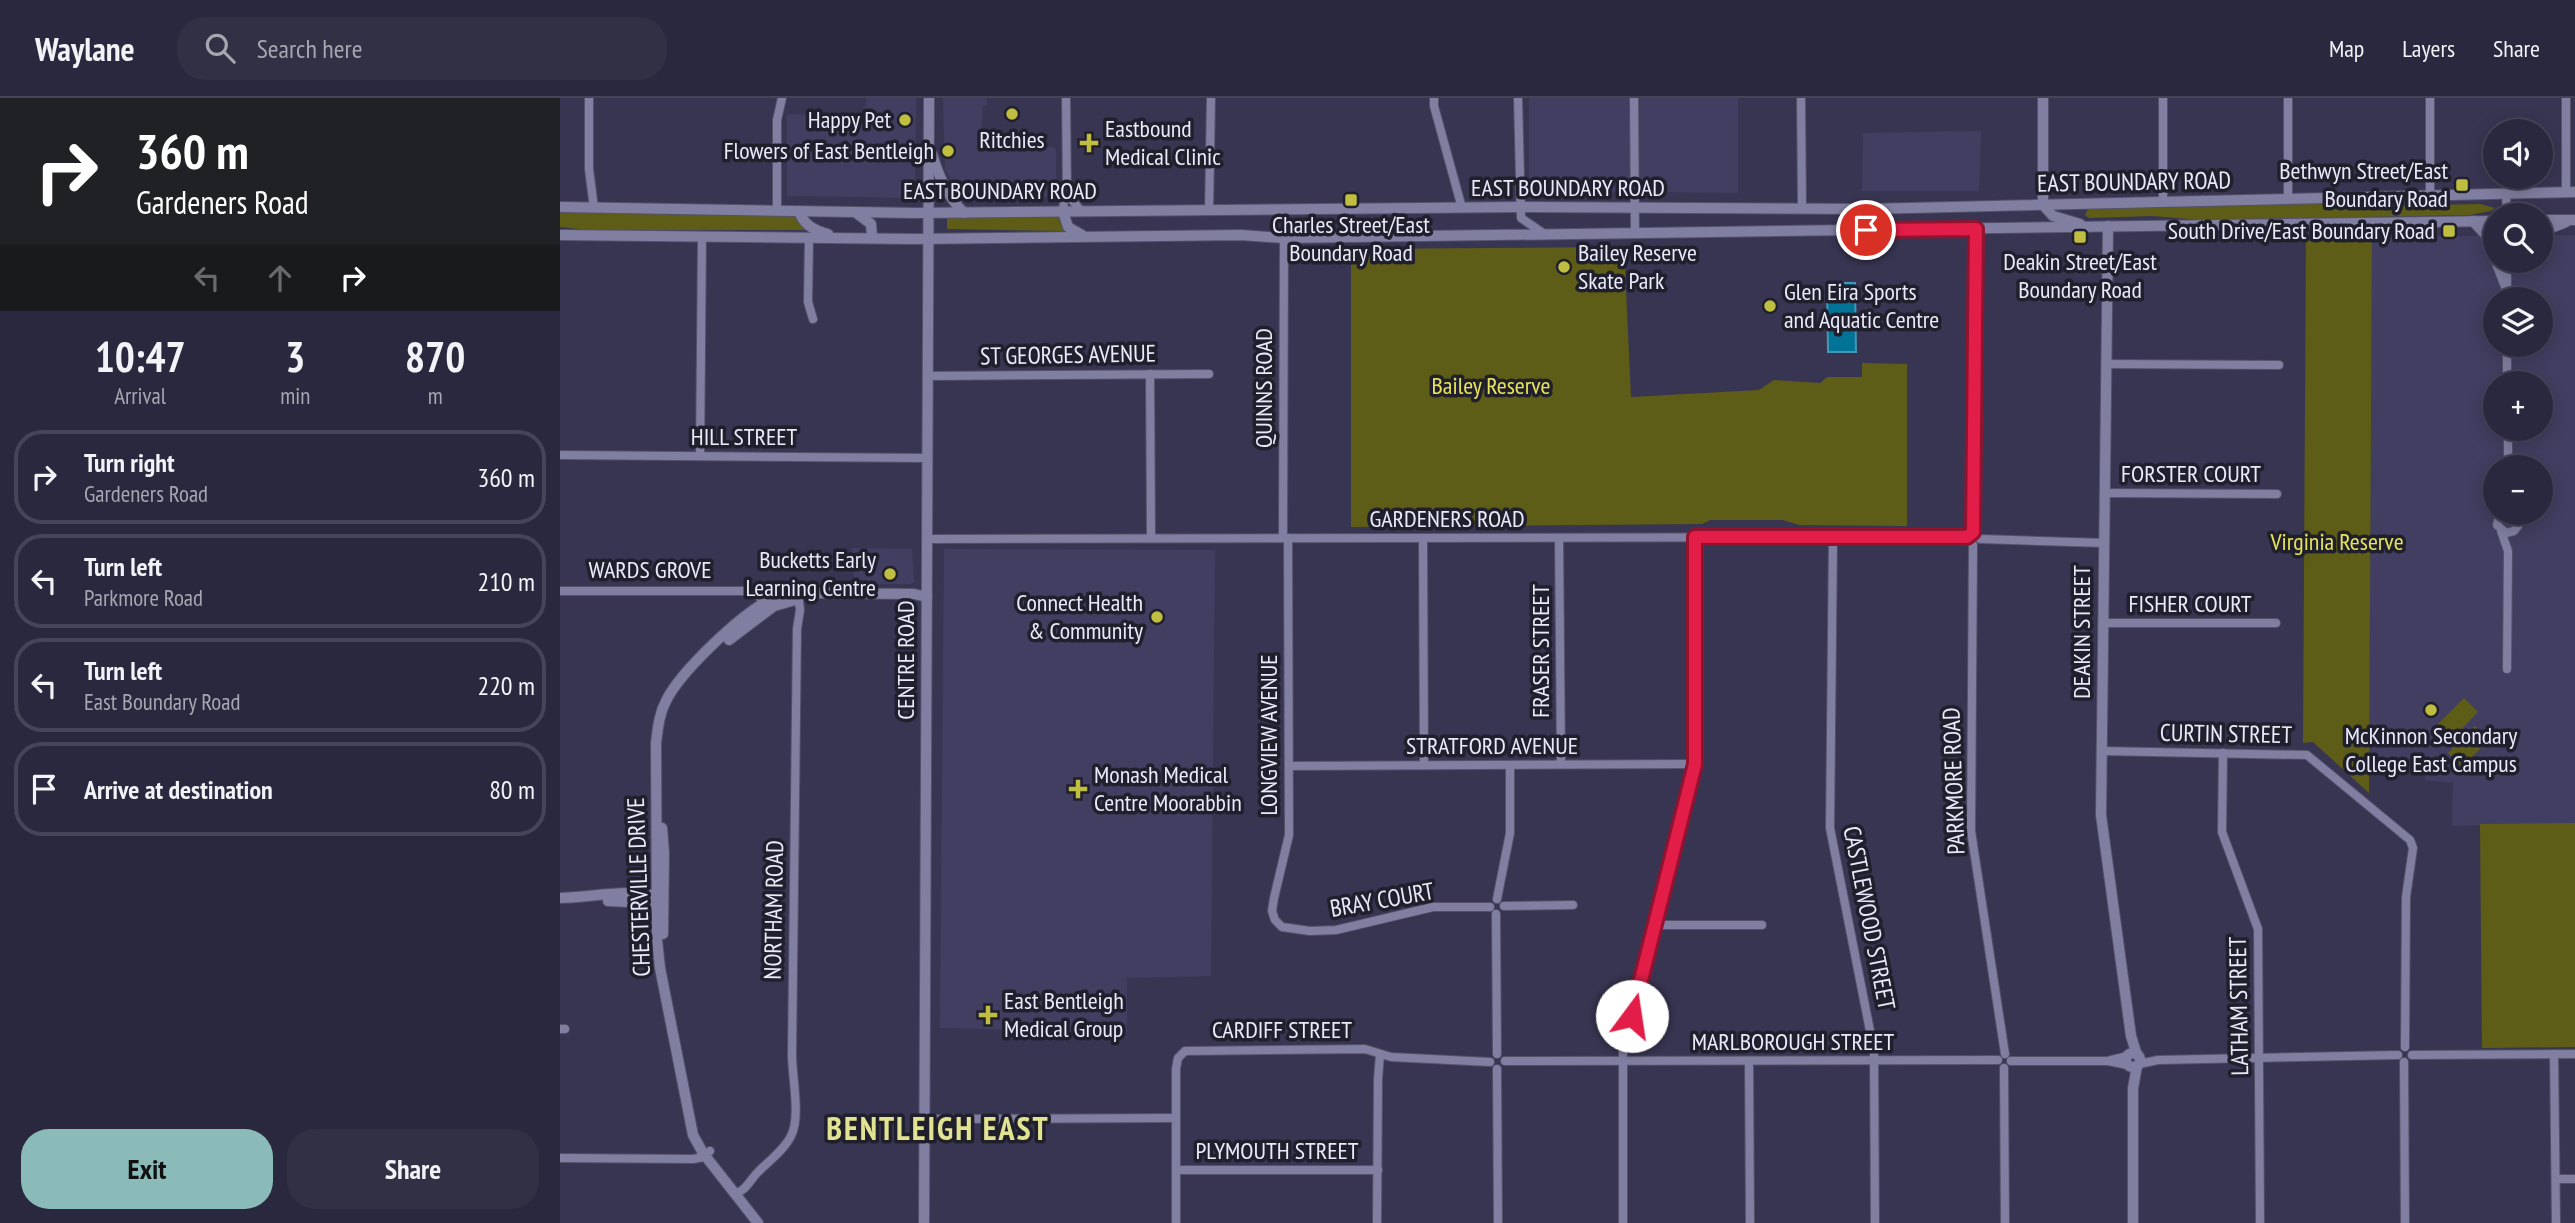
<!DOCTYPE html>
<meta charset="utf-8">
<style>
:root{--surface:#2a283e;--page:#323045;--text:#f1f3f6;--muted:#a5a6b0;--line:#464458;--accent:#8bbbb9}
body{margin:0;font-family:"PT Sans Narrow",sans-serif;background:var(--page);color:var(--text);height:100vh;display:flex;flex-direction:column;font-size:26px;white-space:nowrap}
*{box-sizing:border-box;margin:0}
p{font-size:23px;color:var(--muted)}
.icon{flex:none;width:38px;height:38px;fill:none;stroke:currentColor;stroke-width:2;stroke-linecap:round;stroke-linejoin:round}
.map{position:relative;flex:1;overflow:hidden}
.sheet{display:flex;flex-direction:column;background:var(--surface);width:560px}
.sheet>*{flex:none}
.top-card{background:#202124;color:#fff;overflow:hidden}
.controls{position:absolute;left:1923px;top:21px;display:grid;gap:14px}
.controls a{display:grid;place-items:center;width:70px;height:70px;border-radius:50%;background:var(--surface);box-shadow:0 4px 18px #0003,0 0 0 2px var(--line);font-size:35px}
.pin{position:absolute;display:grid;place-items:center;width:60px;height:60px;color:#fff;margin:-30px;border:4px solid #fff;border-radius:50%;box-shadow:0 2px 7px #0007}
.me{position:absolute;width:77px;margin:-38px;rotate:14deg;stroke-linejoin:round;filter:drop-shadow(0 0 5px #0008)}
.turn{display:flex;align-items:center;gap:24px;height:147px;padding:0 21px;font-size:32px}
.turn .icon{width:91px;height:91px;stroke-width:2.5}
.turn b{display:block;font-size:49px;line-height:60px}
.lanes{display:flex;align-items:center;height:66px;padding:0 21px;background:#0003;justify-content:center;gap:35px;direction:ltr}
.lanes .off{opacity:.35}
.eta{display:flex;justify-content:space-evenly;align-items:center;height:119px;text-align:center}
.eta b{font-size:42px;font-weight:600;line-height:49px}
.primary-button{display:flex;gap:14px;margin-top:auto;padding:14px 21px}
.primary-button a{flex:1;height:80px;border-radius:28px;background:var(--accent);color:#111;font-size:28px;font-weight:600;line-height:80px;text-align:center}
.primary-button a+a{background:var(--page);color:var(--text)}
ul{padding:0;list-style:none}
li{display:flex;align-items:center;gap:21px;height:94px;margin:0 14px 10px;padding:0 7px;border:4px solid var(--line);border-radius:28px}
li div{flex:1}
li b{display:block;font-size:26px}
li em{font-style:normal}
header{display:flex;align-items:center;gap:42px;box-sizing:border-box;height:98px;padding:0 35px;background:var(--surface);border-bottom:2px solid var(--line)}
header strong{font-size:33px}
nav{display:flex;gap:38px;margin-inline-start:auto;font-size:24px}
.search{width:490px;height:63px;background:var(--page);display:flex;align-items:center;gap:18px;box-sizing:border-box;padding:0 24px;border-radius:28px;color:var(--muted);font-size:26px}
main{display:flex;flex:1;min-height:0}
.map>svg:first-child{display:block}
</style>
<header>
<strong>Waylane</strong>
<div class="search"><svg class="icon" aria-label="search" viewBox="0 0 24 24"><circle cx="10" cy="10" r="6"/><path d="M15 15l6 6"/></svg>Search here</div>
<nav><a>Map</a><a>Layers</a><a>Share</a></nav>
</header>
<main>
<section class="sheet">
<div class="top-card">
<div class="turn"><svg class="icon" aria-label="right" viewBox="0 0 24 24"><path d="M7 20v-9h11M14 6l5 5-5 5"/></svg><div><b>360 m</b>Gardeners Road</div></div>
<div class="lanes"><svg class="icon off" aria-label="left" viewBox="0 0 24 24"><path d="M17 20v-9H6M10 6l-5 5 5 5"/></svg><svg class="icon off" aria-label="ahead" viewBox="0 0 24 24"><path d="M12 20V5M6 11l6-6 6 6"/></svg><svg class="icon" aria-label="right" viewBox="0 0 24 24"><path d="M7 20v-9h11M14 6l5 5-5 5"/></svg></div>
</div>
<div class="eta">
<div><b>10:47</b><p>Arrival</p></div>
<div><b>3</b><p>min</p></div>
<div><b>870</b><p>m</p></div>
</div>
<ul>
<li><svg class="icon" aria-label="right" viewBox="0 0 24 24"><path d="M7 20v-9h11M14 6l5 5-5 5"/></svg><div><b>Turn right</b><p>Gardeners Road</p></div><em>360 m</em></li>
<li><svg class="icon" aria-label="left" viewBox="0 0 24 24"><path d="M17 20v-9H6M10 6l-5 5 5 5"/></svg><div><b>Turn left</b><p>Parkmore Road</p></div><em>210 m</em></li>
<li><svg class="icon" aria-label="left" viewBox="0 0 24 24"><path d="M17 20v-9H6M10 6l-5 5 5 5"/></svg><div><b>Turn left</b><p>East Boundary Road</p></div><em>220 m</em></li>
<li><svg class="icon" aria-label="arrive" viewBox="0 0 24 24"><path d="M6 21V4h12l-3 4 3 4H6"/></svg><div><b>Arrive at destination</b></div><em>80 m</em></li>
</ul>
<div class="primary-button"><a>Exit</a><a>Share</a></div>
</section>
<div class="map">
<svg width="2015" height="1125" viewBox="0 0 2015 1125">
<rect width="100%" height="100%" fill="#383552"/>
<!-- built -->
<g fill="#413e61" fill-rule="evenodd">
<polygon points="306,0 356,0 355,100 227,98 227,16 305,18"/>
<polygon points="383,0 427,0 427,7 423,8 421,38 436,52 493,49 496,52 496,96 493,99 421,100 408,97 396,89 385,71"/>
<polygon points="969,0 1178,0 1178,95 969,93"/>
<polygon points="1421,33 1419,93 1302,93 1303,35"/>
<path d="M1981 137H2015V725L1892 728 1893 685 1865 682V661L1809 660 1812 139 1935 138 1936 163H1981ZM1936 201H1981V247H1936ZM1936 285H1981V331H1936ZM1936 369H1981V415H1936Z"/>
<polygon points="292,450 352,451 354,484 350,486 294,486"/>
<polygon points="384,451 655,452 651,878 567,880 567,935 380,930"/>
</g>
<!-- green -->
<g fill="#5e5d17">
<polygon points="1777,104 1822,108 1920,106 1935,110 1931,113 1909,117 1642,122 1592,118 1529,120 1525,117 1528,111"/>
<polygon points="0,114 234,118 249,132 28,132 0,129"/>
<polygon points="498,119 504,133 387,131 387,120"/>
<polygon points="1812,139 1809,695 1753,644 1743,645 1746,140"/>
<polygon points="1064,149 1071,299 1199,292 1214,282 1260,285 1267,279 1302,279 1302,265 1347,266 1347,428 1239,427 1223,422 1150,422 1142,426 791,429 791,151"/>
<polygon points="1904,600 1918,614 1891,642 1877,627"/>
<polygon points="1915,628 1929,642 1902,669 1888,655"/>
<polygon points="2015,725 2015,949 1922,950 1920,726"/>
</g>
<!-- water -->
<polygon fill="#007396" stroke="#4696b4" stroke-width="2" points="1267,185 1295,185 1296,254 1268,254"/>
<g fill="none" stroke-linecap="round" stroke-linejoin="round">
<!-- street casing -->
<g stroke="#54516a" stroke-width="10">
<g id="street">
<polyline points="29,0 29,71 34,110"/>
<polyline points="874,0 874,8 902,110"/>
<polyline points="958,0 961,120 983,135"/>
<polyline points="1074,0 1075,135"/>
<polyline points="1241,0 1242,111"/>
<polyline points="2006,94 2006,0"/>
<polyline points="507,96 522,114"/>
<polyline points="1946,96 1947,117"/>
<polyline points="1870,97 1870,0"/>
<polyline points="1728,101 1728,0"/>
<polyline points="1603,104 1603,0"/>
<polyline points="217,113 217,22 222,0"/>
<polyline points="649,113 651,0"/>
<polyline points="503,114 504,101 507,96 506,0"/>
<polyline points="249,139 248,204 253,221"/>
<polyline points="1947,163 1947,201"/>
<polyline points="1947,247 1947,285"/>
<polyline points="1546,266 1719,267"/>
<polyline points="590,276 591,440"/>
<polyline points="368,278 649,276"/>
<polyline points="0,357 368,360"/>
<polyline points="140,358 142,138"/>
<polyline points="1948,369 1948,331"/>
<polyline points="1544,395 1717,396"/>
<polyline points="1944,415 1939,419 1937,427 1946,435 1954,433 1958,428 1956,419 1951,415"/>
<polyline points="1941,433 1948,453 1947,571"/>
<polyline points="1413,434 1416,131"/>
<polyline points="1273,438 1270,730 1314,953 1315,1125"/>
<polyline points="723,440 724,140"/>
<polyline points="728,440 729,737 714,800 712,813 715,822 722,829 750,833 776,832 873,809 930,809"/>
<polyline points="863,440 864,667"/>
<polyline points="999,440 1001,666"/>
<polyline points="368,441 1407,439"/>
<polyline points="1420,441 1544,445"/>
<polyline points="1413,447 1411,733 1445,956"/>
<polyline points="0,493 186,493 200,499 205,510"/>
<polyline points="194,495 210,492 231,496"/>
<polyline points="1543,525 1716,525"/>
<polyline points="1542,653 1747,657 1850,742 1853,750 1846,799 1845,949"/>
<polyline points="1663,655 1662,734 1698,831 1700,1125"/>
<polyline points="729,668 1135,666"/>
<polyline points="937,801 950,735 950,667"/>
<polyline points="944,808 1013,807"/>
<polyline points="936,816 937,956"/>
<polyline points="1095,827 1202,827"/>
<polyline points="0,931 5,931"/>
<polyline points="1994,956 1996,1125"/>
<polyline points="1852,957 2015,956"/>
<polyline points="1551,962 1568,958"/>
<polyline points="945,963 1438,962"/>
<polyline points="1451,963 1548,963 1568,967"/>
<polyline points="1189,964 1190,1125"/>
<polyline points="1844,964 1845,1125"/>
<polyline points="1579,966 1598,962 1838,957"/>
<polyline points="1444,970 1445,1125"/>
<polyline points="937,971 938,1125"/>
<polyline points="364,1021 616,1020"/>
<polyline points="0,1060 133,1061 144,1059 150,1053"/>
<polyline points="617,1072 818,1072"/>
<polyline points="1996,1081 2015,1081"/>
<path d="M174 1096C187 1092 189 1083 198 1074 209 1063 224 1052 231 1038 241 1019 232 979 232 957L237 531 240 512 238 495"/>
<polyline points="616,1125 616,971 618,960 625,953 805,951 831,959 930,964"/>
<polyline points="817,1125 818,981 820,956"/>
<polyline points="1063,1125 1063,954 1135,666 1134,439"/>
</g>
</g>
<!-- secondary casing -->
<g stroke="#54516a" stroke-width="12">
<g id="secondary">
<polyline points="1483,0 1483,107"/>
<path d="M372 56C379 79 387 98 404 115"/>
<polyline points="1483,107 1493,118 1520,126"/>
<polyline points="0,109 355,115 959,109 1307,111 2015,94"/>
<path d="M239 113C243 126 255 133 268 136"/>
<polyline points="295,114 311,126 312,139"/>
<polyline points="503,114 508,129 522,137"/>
<polyline points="1981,122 2015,122"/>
<polyline points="1913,123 1925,136 1936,161"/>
<polyline points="1548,128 1541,717 1571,938 1577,957"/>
<polyline points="1981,134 2006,124"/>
<polyline points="0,137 355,141 681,137 724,140 1936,123"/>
<polyline points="1936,163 1947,191"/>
<polyline points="169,542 214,508 235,502"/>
<polyline points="102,730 104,755 103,836"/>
<path d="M0 800C27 800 78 789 101 800"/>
<polyline points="48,803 93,805 102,802"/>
<circle cx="1573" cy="962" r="7"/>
<path d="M198 1125 143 1055 133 1037 100 870 97 842 96 645C98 630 99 616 106 603 120 574 181 516 210 502 221 497 234 495 247 495L354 496 367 499"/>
<polyline points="364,1125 369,0"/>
<polyline points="1573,1125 1573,990 1577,968"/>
</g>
</g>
<!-- street -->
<use href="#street" stroke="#817fa1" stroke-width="8"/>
<!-- secondary -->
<use href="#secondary" stroke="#817fa1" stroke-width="10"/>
</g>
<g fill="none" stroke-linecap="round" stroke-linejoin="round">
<!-- route casing -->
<g stroke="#92132f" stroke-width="18">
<polyline id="route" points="1072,918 1135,666 1135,439 1407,439 1413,434 1416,131 1306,132"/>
</g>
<!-- route -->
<use href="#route" stroke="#e11d48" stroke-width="12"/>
</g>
<!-- markers -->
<g fill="#c0be40" stroke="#201f2c" stroke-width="2.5">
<circle cx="452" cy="16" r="7"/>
<circle cx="345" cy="22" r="7"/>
<path d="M525.5 34.5h7v7h7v7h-7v7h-7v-7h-7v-7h7z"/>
<circle cx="388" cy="53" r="7"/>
<rect x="1895" y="80" width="14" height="14" rx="3.5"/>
<rect x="784" y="95" width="14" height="14" rx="3.5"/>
<rect x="1882" y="126" width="14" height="14" rx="3.5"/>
<rect x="1513" y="132" width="14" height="14" rx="3.5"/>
<circle cx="1004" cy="169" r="7"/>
<circle cx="1210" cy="208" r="7"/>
<circle cx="330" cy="476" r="7"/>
<circle cx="597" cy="519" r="7"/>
<circle cx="1871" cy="612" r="7"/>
<path d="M514.5 680.5h7v7h7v7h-7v7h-7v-7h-7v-7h7z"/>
<path d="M424.5 906.5h7v7h7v7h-7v7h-7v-7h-7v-7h7z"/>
</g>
<g text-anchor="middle" stroke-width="7" stroke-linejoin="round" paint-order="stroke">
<!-- poi labels -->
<g font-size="24" fill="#e9e9fb" stroke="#201f2c" text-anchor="end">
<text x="331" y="30">Happy Pet</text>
<text x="545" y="39" text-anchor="start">Eastbound<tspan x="545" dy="28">Medical Clinic</tspan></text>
<text x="452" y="50" text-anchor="middle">Ritchies</text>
<text x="374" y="61">Flowers of East Bentleigh</text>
<text x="1888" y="81">Bethwyn Street/East<tspan x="1888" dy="28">Boundary Road</tspan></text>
<text x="791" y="135" text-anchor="middle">Charles Street/East<tspan x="791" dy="28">Boundary Road</tspan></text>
<text x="1875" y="141">South Drive/East Boundary Road</text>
<text x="1018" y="163" text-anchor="start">Bailey Reserve<tspan x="1018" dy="28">Skate Park</tspan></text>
<text x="1520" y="172" text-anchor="middle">Deakin Street/East<tspan x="1520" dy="28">Boundary Road</tspan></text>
<text x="1224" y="202" text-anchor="start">Glen Eira Sports<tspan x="1224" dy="28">and Aquatic Centre</tspan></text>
<text x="316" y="470">Bucketts Early<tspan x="316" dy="28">Learning Centre</tspan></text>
<text x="583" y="513">Connect Health<tspan x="583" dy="28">&amp; Community</tspan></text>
<text x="1871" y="646" text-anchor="middle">McKinnon Secondary<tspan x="1871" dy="28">College East Campus</tspan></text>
<text x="534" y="685" text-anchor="start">Monash Medical<tspan x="534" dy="28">Centre Moorabbin</tspan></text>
<text x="444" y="911" text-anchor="start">East Bentleigh<tspan x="444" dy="28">Medical Group</tspan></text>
</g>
<!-- street labels -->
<g font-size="24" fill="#e9e9fb" stroke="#201f2c">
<text transform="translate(1574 84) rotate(-1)" y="8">EAST BOUNDARY ROAD</text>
<text x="1008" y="98">EAST BOUNDARY ROAD</text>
<text x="440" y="101">EAST BOUNDARY ROAD</text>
<text transform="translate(508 257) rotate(-1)" y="8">ST GEORGES AVENUE</text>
<text transform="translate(704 290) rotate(-90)" y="8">QUINNS ROAD</text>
<text x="184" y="347">HILL STREET</text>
<text x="1631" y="384">FORSTER COURT</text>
<text x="887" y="429">GARDENERS ROAD</text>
<text x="90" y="480">WARDS GROVE</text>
<text x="1630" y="514">FISHER COURT</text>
<text transform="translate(1522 534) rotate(-90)" y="8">DEAKIN STREET</text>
<text transform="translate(981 553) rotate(-90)" y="8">FRASER STREET</text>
<text transform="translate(346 562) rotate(-90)" y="8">CENTRE ROAD</text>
<text transform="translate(1666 636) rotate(1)" y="8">CURTIN STREET</text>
<text transform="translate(709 637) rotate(-90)" y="8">LONGVIEW AVENUE</text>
<text x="932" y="656">STRATFORD AVENUE</text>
<text transform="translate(1394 683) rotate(-92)" y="8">PARKMORE ROAD</text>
<text transform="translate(79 789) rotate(-92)" y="8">CHESTERVILLE DRIVE</text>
<text transform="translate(822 802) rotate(-10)" y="8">BRAY COURT</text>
<text transform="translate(214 812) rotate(-89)" y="8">NORTHAM ROAD</text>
<text transform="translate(1309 820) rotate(79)" y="8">CASTLEWOOD STREET</text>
<text transform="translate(1679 908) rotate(-91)" y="8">LATHAM STREET</text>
<text x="722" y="940">CARDIFF STREET</text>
<text x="1233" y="952">MARLBOROUGH STREET</text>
<text x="717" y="1061">PLYMOUTH STREET</text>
</g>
<!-- park labels -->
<g font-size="24" fill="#e7e45b" stroke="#201f2c">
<text x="931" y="296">Bailey Reserve</text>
<text x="1777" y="452">Virginia Reserve</text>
</g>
<!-- district labels -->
<g font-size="32" font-weight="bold" letter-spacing="2" fill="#e2e293" stroke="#201f2c">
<text x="378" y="1042">BENTLEIGH EAST</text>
</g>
</g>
</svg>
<div class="controls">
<a><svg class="icon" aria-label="sound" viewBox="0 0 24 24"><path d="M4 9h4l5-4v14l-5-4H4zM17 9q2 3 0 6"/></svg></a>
<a><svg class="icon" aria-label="search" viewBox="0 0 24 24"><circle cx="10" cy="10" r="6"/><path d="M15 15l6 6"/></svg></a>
<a><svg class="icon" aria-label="layers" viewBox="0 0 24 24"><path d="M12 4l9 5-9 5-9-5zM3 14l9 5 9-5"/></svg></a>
<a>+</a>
<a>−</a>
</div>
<div class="pin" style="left:1306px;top:132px;background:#d93025"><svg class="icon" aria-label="arrive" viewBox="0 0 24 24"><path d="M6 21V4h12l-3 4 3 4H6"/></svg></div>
<svg class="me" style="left:1072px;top:918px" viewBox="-20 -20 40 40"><circle r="19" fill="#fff"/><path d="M0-13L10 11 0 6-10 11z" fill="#e11d48"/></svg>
</div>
</main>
